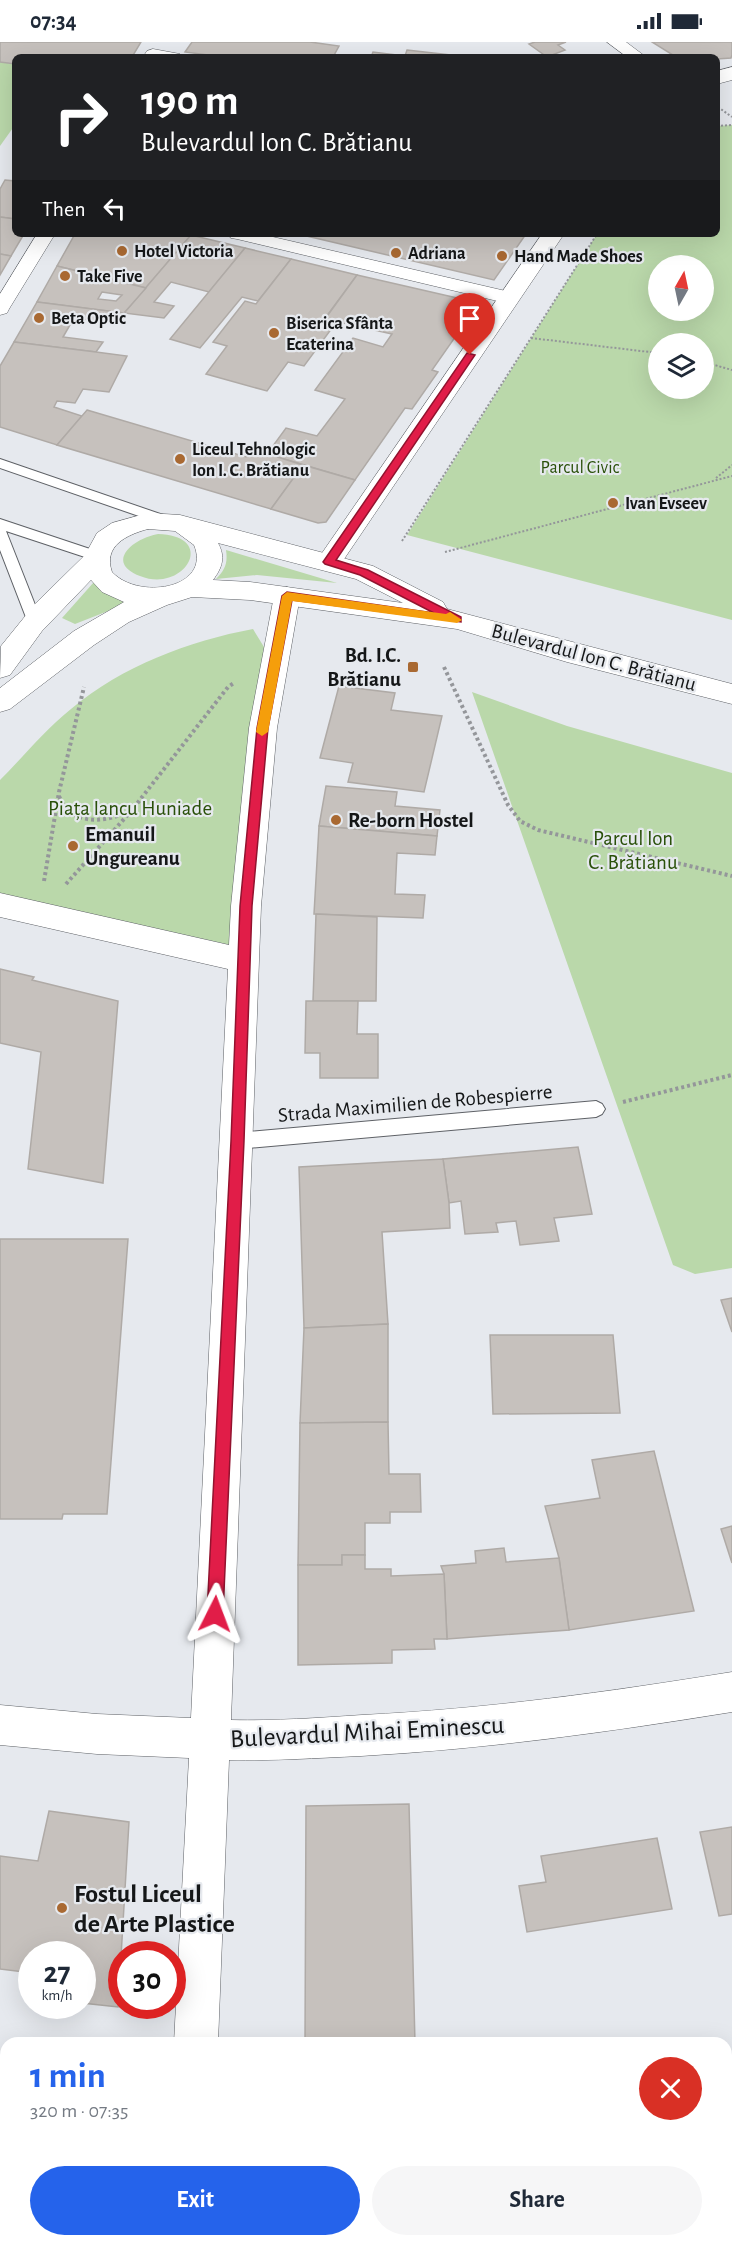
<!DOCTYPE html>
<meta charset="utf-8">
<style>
:root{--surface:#fff;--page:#f6f6f7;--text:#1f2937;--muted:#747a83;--accent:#2563eb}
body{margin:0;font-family:"Alegreya Sans",sans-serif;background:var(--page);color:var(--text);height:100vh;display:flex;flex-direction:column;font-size:22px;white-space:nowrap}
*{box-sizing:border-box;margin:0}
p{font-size:20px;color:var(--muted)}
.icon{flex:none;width:33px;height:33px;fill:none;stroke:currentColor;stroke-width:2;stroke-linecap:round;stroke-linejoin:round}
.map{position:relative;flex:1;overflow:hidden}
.details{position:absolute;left:0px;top:1995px;width:732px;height:210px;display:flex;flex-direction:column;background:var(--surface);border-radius:18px 18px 0 0;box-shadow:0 6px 24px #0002}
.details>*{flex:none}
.banner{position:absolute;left:12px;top:12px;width:708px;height:183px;border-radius:9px;box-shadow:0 6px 24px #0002;background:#202124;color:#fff;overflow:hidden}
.needle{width:39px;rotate:9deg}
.buttons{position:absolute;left:648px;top:213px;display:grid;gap:12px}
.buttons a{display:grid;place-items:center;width:66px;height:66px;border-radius:50%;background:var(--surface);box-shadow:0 6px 24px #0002;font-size:30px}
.speed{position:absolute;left:18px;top:1899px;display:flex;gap:12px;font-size:30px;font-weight:700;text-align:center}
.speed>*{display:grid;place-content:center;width:78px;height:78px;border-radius:50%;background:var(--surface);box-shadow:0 6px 24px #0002;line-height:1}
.speed small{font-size:15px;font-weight:400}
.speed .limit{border:9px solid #d22;background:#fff;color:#111}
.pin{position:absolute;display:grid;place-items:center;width:51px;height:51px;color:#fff;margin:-62px -26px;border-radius:50% 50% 50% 0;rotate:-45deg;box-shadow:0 0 6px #0007}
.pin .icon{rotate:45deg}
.me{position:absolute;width:66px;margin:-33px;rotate:3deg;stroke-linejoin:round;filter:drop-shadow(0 0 4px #0008)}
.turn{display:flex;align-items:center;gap:21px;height:126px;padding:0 30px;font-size:27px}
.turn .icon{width:78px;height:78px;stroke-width:2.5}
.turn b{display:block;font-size:42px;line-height:51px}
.then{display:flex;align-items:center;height:57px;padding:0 30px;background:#0003;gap:12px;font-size:22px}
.round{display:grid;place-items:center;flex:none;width:63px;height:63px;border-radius:32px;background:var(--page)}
.headline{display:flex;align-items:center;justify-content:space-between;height:102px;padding:0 30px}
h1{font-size:36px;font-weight:700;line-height:45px;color:var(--accent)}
.action{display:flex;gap:12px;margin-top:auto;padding:12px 30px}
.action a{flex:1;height:69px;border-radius:36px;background:var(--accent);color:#fff;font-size:24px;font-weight:700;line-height:69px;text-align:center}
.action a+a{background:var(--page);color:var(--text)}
.status{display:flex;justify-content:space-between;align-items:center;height:42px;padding:0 30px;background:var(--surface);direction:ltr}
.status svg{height:16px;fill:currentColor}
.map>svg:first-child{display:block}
</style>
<div class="status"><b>07:34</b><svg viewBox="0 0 49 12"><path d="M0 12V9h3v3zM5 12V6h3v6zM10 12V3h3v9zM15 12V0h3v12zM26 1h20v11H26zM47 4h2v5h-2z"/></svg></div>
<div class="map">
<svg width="732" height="2205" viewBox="0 0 732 2205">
<rect width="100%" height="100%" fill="#e6e9ee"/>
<!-- green -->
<g fill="#bad8aa" fill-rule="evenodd">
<polygon points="0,20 15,22 15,83 0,104"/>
<path d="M732 83V578L407 493 597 192H717V84ZM658 224H704V268H658ZM658 302H704V346H658Z"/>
<path d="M158 492C219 494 184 552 140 534 104 520 134 496 158 492Z"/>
<path d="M226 508 337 541 257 533 216 537C225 528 228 521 226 508Z"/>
<polygon points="94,540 131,560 75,582 62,576"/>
<path d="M253 587 264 605 230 903 0 852V738C23 715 45 688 71 667 122 624 189 599 253 587Z"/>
<polygon points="472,650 567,684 732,731 732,1226 695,1232 673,1223"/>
<polygon points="726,2065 732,2065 732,2205 532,2205 532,2199 726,2199"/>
</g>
<!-- building -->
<g fill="#c6c1bd" stroke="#afaaa6" stroke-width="1.5" fill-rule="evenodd">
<polygon points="0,0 141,0 132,15 15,15 15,22 0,20"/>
<polygon points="192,0 310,0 339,4 333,15 223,15 185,10"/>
<polygon points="535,0 566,0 558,3 565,8 547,15 529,2"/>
<polygon points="652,0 732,0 732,13 731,16 717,17 717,15 676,15"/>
<polygon points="407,8 451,13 371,15 373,10 405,14"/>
<polygon points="5,138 15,139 15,177 0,175 0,147"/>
<polygon points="0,175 15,177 15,192 24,192 11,214 0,212"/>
<polygon points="75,192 188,192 191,193 146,246 57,224"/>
<polygon points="298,192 526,192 494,238"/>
<polygon points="191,193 245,206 209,250 171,240 154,260 174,264 164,276 124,271"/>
<polygon points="245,206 291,217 258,259 242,255 200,306 170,297"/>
<polygon points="0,212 11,214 0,233"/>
<polygon points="291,217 357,233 323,279 335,282 304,324 288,320 267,349 206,332 227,304 213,300 245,259 256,262"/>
<path d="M57 224 146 246 124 271 37 260ZM102 250 122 253 116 259 98 257Z"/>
<polygon points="357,233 479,261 432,328 438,330 412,367 405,366 355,438 267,412 286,386 317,394 345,357 315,348 353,296 383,305 392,292 325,277"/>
<polygon points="37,260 124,271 117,281 74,276 63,295 103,300 96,310 14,300"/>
<polygon points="14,300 96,310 127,314 109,350 83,347 75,361 57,359 54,365 82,374 57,403 0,385 0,324"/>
<polygon points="87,368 246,415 252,407 303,423 271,467 57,403"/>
<polygon points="303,423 355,438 326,480 318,481 271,467"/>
<polygon points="339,644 395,651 391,668 442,674 424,750 348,740 353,721 320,716"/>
<polygon points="326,744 397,750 395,764 440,768 437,794 319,784"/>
<polygon points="319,784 437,794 435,813 397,811 395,852 425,853 423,876 314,872"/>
<polygon points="316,872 377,875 376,959 313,959"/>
<polygon points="0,927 34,935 32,938 118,959 103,1141 28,1127 41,1010 0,1001"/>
<polygon points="306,959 358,959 357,992 378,992 378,1036 320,1036 320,1011 305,1011"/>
<polygon points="578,1105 592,1172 554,1176 559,1199 520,1203 516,1179 496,1181 498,1190 465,1192 461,1159 449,1161 443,1117"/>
<polygon points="443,1117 449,1161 450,1186 382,1190 388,1282 304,1286 299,1125"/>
<polygon points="0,1197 128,1197 107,1472 63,1472 62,1477 0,1477"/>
<polygon points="732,1256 732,1290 721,1258"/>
<polygon points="388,1282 388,1380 300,1381 304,1286"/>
<polygon points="490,1293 613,1293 620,1371 493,1372"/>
<polygon points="388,1380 389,1432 420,1432 421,1470 390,1470 390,1481 365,1481 365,1513 342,1513 342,1523 298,1523 300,1381"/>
<polygon points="654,1409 694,1569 569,1588 559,1516 545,1464 600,1456 592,1418"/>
<polygon points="732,1484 732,1521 721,1487"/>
<polygon points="504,1506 506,1520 559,1516 569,1588 447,1597 444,1532 441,1524 476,1521 475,1509"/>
<polygon points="342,1513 365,1513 365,1527 391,1527 391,1534 444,1532 447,1597 434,1597 435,1607 392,1608 392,1621 298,1623 298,1523 342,1523"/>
<polygon points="409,1762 415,2001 305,2001 306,1764"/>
<polygon points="49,1769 129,1780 118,1965 82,1961 82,1912 32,1912 32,1931 0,1927 0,1814 38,1819"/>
<polygon points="732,1785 732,1872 719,1874 700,1790"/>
<polygon points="657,1796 672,1867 527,1890 519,1844 546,1840 541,1814"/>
<rect x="298" y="2199" width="234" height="6"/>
<polygon points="607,2199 674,2199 675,2205 607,2205"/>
</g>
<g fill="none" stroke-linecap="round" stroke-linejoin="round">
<!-- service casing -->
<g stroke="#5e6166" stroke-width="2">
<g id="service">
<polygon points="0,417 172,476 174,479 172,482 162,482 0,426"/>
<polygon points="0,477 102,511 104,514 97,519 6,489 41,578 39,582 34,583 27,578 0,508"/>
<polygon points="596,1059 602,1062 605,1067 602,1072 596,1075 237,1107 231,1104 228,1099 231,1094 237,1091"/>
</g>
</g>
<!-- pedestrian casing -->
<g stroke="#5e6166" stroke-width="1">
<g id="pedestrian">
<polygon points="607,0 626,0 646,15 627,15"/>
<polygon points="153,7 180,12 182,15 147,15 145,12 147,9"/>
<polygon points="37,192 55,192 9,267 7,271 0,273 0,252"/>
<polygon points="228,192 260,192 510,250 517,252 519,256 517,260 510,262 237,197 231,196"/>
</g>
</g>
<!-- minor casing -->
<g stroke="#5e6166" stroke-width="1">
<g id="minor">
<polygon points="732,25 732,38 717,42 717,29"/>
<polygon points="542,192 564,192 338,526 329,529 320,526 316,520 320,514"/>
<path d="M287 545 296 548 300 554 277 686 261 864 231 1678C275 1679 318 1676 362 1673 486 1667 609 1650 732 1630V1670C609 1690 486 1707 361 1714 317 1716 273 1719 229 1718L218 2001H174L189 1716 97 1712 0 1703V1663L97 1672 191 1676 228 927 0 875V851L229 903 231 864 249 686 274 554 278 548Z"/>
<rect x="163" y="2199" width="46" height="6"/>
</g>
</g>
<!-- tertiary casing -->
<g stroke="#5e6166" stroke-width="1">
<path id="tertiary" d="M148 471 180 473 373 524 443 560 447 567 732 642V662L567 620 457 587 250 558 192 555 167 563 129 580 94 603 10 667 0 670V646L74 589 124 560 102 550 91 538 42 589 10 633 0 636 1 604 35 562 85 513 97 491 112 481ZM148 487 175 489 194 503C212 546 139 559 112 530 103 504 126 493 148 487ZM218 501 356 537 403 561 250 540 213 538C222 526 226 515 218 501Z"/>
</g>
<!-- path-far1 -->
<g stroke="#94969a" stroke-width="2" stroke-dasharray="2 2" stroke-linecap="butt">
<polyline points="718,65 732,75"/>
<polyline points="717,84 732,83"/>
<polyline points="531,296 658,311"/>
<polyline points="704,320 732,328"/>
<polyline points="716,436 732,423"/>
<polyline points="402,499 597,192"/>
<polyline points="445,510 732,434"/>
</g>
<!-- path -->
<g stroke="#94969a" stroke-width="4" stroke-dasharray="3 3" stroke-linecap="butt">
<polyline points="444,625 508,763 520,779 538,788 732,834"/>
<path d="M59 754C71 783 101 781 126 771"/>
<polyline points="44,839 59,750 84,645"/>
<polyline points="66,842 132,768 228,645 234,641"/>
<polyline points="623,1060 732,1033"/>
</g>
<!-- service -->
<use href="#service" fill="#fff" fill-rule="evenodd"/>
<!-- pedestrian -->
<use href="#pedestrian" fill="#fff" fill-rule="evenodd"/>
<!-- minor -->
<use href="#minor" fill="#fff" fill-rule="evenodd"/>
<!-- tertiary -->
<use href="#tertiary" fill="#fff" fill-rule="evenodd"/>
</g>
<!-- route -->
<polygon fill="#e11d48" stroke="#92132f" stroke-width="1.5" points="467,311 475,313 336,518 368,528 461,575 461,580 292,558 268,686 252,864 244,1099 223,1572 220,1578 215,1580 209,1578 207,1572 231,1099 240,864 257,686 282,554 287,550 434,571 360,533 325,522 323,520"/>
<!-- slow -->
<polygon fill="#f59e0b" points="287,550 446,572 450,570 462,578 457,581 292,559 268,690 262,694 256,690 282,554"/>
<!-- markers -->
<g fill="#a96932" stroke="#e6e9ee" stroke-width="2">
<circle cx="122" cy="209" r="6"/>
<circle cx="396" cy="211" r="6"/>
<circle cx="502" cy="214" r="6"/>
<circle cx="65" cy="234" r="6"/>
<circle cx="39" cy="276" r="6"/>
<circle cx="274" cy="291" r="6"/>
<circle cx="180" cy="417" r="6"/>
<circle cx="613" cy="461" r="6"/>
<rect x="407" y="619" width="12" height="12" rx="3"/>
<circle cx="336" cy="778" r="6"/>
<circle cx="73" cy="804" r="6"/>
<circle cx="62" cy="1866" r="6"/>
</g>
<g text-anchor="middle" stroke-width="4.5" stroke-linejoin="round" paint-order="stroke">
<!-- far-poi labels -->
<g font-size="18" font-weight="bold" fill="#151718" stroke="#e6e9ee" text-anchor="start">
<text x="134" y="215">Hotel Victoria</text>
<text x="408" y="217">Adriana</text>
<text x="514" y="220">Hand Made Shoes</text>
<text x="77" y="240">Take Five</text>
<text x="51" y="282">Beta Optic</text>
<text x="286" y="287">Biserica Sfânta<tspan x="286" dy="21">Ecaterina</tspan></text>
<text x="192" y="413">Liceul Tehnologic<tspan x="192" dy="21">Ion I. C. Brătianu</tspan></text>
<text x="625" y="467">Ivan Evseev</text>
</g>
<!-- far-park labels -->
<g font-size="18" fill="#295009" stroke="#e6e9ee">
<text x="580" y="431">Parcul Civic</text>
</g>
<!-- poi labels -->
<g font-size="21" font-weight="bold" fill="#151718" stroke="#e6e9ee" text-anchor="start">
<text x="401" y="620" text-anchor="end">Bd. I.C.<tspan x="401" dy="24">Brătianu</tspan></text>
<text x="348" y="785">Re-born Hostel</text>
<text x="85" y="799">Emanuil<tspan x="85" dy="24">Ungureanu</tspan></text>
</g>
<!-- street labels -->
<g font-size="21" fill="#151718" stroke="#e6e9ee">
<text transform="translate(594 615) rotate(15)" y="7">Bulevardul Ion C. Brătianu</text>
<text transform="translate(415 1061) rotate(-5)" y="7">Strada Maximilien de Robespierre</text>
</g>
<!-- park labels -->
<g font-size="21" fill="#295009" stroke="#e6e9ee">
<text x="130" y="773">Piața Iancu Huniade</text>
<text x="633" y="803">Parcul Ion<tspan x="633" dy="24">C. Brătianu</tspan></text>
</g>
<!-- near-street labels -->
<g font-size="26" fill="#151718" stroke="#e6e9ee">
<text transform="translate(367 1689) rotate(-3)" y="9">Bulevardul Mihai Eminescu</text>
</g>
<!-- near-poi labels -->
<g font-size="26" font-weight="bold" fill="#151718" stroke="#e6e9ee" text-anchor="start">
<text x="74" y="1860">Fostul Liceul<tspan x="74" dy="30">de Arte Plastice</tspan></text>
</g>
</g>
</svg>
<div class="buttons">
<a><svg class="needle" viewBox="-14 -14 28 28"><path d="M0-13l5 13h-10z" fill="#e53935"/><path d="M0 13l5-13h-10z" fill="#747a83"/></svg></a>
<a><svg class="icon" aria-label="layers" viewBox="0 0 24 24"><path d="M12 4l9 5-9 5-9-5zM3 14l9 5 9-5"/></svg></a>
</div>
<div class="speed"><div>27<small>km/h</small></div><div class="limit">30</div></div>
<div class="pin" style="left:470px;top:313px;background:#d93025"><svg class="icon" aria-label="arrive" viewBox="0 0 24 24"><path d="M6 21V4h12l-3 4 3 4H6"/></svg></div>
<svg class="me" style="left:215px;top:1572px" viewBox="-20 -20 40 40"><path d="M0-17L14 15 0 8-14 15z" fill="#e11d48" stroke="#fff" stroke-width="4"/></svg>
<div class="banner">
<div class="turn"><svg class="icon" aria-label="right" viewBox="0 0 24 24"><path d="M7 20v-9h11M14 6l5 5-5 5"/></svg><div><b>190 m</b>Bulevardul Ion C. Brătianu</div></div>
<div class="then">Then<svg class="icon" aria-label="left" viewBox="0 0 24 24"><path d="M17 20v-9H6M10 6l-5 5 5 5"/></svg></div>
</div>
<section class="details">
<div class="headline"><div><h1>1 min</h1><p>320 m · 07:35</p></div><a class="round" style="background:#d93025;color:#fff"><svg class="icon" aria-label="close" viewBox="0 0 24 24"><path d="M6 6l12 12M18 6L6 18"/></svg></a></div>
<div class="action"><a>Exit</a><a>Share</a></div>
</section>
</div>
